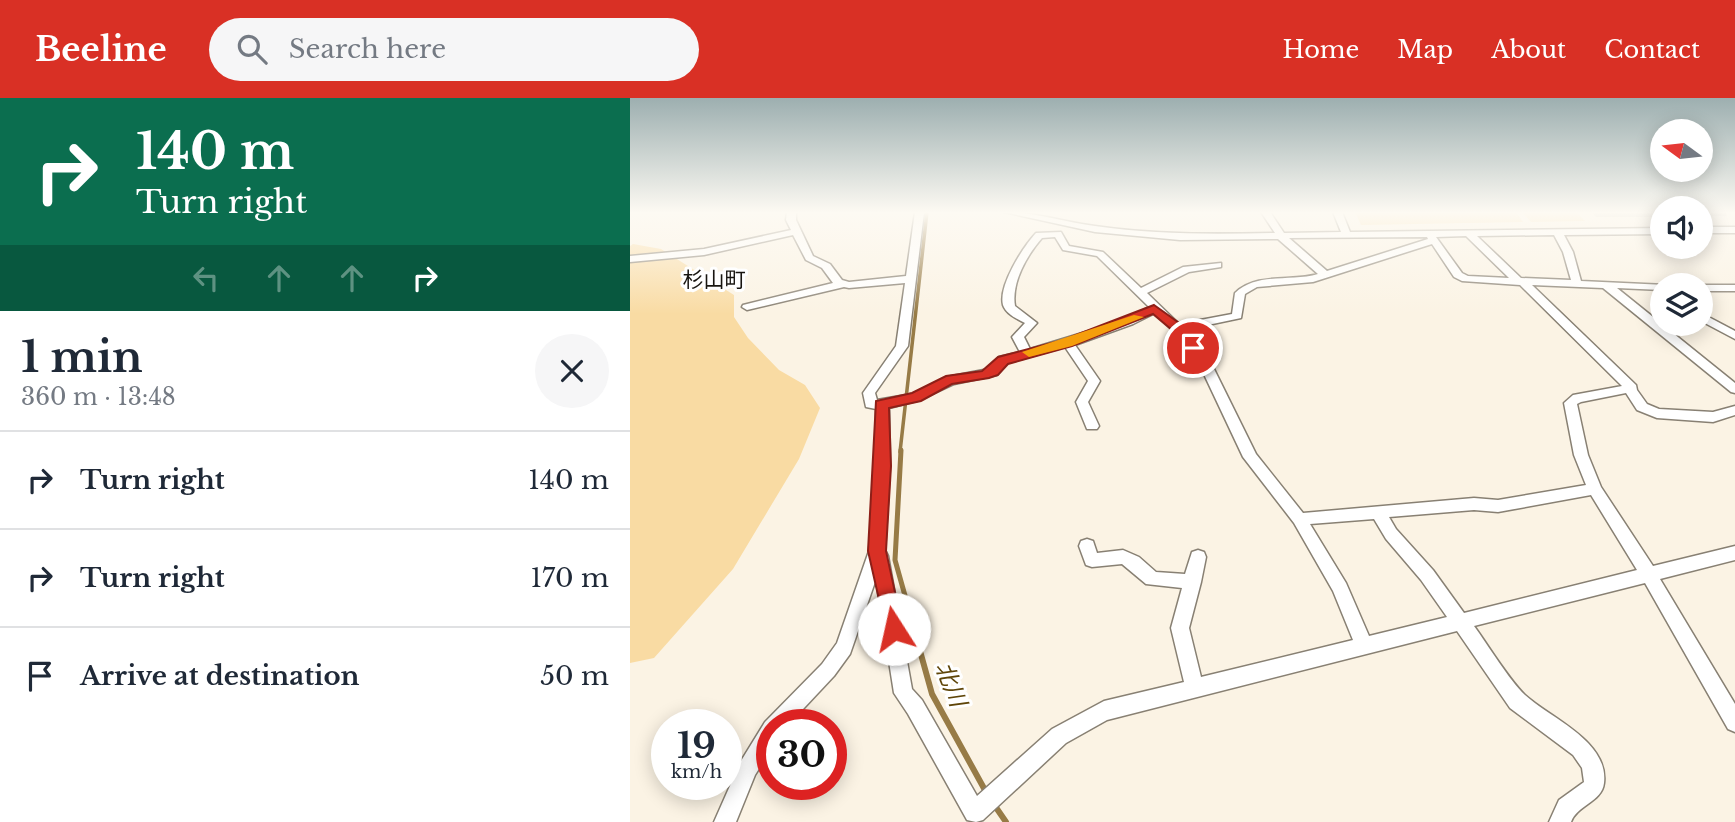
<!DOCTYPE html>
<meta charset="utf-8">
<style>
:root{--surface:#fff;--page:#f6f6f7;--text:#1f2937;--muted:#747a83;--line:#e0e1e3;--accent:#d93025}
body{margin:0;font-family:"Libre Baskerville","Noto Sans JP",serif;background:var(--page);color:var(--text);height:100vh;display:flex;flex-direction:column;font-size:26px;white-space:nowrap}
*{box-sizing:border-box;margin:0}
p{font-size:23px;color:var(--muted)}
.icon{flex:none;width:38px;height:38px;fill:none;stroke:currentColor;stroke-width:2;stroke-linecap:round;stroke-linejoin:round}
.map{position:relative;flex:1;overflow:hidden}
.drawer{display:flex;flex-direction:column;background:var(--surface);width:630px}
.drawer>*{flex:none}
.guide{background:#0b6e4f;color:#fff;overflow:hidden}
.needle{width:46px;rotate:285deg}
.fabs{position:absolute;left:1020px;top:21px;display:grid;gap:14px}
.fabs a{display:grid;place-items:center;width:63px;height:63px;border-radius:50%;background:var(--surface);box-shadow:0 4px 18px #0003;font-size:35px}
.speed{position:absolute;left:21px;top:611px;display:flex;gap:14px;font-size:35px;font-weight:700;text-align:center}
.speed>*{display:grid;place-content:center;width:91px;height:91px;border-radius:50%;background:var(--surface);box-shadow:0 4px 18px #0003;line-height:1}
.speed small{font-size:18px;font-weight:400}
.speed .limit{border:10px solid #d22;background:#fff;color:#111}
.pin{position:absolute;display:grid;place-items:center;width:60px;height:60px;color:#fff;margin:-30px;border:4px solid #fff;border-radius:50%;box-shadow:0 2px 7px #0007}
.me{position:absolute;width:77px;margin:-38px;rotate:350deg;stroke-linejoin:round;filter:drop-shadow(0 0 5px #0008)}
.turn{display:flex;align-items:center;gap:24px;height:147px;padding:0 21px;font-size:32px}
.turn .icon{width:91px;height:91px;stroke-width:2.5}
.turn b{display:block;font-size:49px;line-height:60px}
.lanes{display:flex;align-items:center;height:66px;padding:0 21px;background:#0003;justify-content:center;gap:35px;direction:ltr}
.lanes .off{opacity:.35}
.round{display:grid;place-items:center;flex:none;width:74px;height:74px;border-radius:37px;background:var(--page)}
.headline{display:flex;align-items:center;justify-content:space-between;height:119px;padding:0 21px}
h1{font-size:42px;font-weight:800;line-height:52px}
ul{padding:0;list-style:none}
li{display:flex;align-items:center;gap:21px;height:98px;padding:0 21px;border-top:2px solid var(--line)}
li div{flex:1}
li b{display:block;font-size:26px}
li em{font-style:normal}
header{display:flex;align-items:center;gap:42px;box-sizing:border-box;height:98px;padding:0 35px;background:var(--accent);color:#fff}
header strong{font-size:33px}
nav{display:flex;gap:38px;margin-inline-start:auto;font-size:24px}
.search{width:490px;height:63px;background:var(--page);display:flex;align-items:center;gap:18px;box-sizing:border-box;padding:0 24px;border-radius:38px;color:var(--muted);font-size:26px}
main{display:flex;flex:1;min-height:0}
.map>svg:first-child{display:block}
</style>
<header>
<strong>Beeline</strong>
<div class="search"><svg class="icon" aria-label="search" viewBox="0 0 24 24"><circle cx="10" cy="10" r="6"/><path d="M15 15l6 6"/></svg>Search here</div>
<nav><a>Home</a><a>Map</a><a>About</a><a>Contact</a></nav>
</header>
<main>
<section class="drawer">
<div class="guide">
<div class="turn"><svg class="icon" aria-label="right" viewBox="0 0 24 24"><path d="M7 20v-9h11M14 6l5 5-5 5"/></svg><div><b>140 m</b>Turn right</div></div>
<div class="lanes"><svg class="icon off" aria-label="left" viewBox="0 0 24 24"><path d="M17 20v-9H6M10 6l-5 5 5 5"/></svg><svg class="icon off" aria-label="ahead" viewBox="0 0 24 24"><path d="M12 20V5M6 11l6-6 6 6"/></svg><svg class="icon off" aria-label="ahead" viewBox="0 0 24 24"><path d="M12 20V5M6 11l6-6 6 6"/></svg><svg class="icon" aria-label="right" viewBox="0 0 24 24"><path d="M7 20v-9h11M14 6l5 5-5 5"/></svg></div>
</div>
<div class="headline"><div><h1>1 min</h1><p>360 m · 13:48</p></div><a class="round"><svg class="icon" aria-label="close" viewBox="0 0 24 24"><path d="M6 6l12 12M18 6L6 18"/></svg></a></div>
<ul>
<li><svg class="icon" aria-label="right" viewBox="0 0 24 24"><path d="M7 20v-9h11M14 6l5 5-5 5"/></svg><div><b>Turn right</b></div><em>140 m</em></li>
<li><svg class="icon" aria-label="right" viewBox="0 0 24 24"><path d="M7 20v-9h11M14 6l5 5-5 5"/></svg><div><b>Turn right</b></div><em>170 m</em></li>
<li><svg class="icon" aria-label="arrive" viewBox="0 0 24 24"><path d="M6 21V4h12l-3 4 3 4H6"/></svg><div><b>Arrive at destination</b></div><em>50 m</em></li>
</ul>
</section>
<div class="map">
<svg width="1105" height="724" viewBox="0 0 1105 724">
<rect width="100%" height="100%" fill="#fbf3e4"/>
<!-- green -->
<g fill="#f9dba3">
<polygon points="725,114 886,114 893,124 731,127"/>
<polygon points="892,114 946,114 955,123 901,124"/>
<polygon points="3,146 31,151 104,197 104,219 118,240 149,272 175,287 190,310 169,361 103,471 24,560 0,565 0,148"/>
</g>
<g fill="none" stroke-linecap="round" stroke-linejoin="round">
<!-- stream-far2 -->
<polyline stroke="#977b46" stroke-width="3.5" points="270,354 297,114"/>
<!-- stream-far1 -->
<polyline stroke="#977b46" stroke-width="5" points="271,352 265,462 281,519"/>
<!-- stream -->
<g stroke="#977b46" stroke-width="6">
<polyline points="280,517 302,596 356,694"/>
<polyline points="365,708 376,724"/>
</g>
<!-- minor casing -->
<g stroke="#888073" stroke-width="3">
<g id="minor">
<path d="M157 114H166V122L183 158 200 166 212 182 219 184 276 178 285 114H294L278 248 245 295 247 302 282 296 317 279 359 271 369 259 390 254 382 239 395 225C387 221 376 216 373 207 368 188 393 149 406 135L431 134 439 148 473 154 511 190 553 169 591 165V169L559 174 517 195 549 226 602 216 605 195C627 174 661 184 688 176L648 141 550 142 465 134 374 114C405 114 434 124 465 128 525 137 585 136 645 135L631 114H640L654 135 711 134 703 114H712L720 134 1032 130V136L934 137 943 154 951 183 1036 187H1032V192L987 190 1105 285V295L1101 294 973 190 902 187 1006 287 1007 292 1017 306 1029 311 1083 314 1105 308V317L1083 324 1027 320 1007 312 996 295 951 304 947 306 958 357 971 389 1023 468 1105 448V462L1030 481 1105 606V634L1098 631 1015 485 844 528C858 547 879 582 895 597 920 620 979 643 974 685 972 704 947 707 941 724H919L929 702 954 684 952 670 943 657 880 610 827 533 477 622 436 645 353 722 346 724 337 722 278 616 264 595 246 481 220 556 204 578 159 626H142V650L125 677 106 724H84L111 663 135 624 192 566 207 545 239 453 246 367V311L236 309 233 295 266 248 275 185 219 190 214 189 117 212 112 209 113 207 203 185 192 170 176 162 163 137 74 157 0 164V158L74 151 161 132 156 122ZM924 137 933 154 941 182 891 180 847 138ZM836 138 879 180 838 178 832 175 806 139ZM425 139 433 152 467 158 519 209 495 222 400 251 394 239 407 225 385 208C381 185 397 157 412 140ZM797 139 798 141 697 173 659 140ZM802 146 824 179 832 183 890 187 992 288 943 297 934 305 944 357 956 387 868 402 844 400 673 415 626 356 584 271 554 232 611 220 615 196 627 189 683 184ZM525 215 543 232 572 272 613 359 664 425 703 493 723 542 571 579 559 530 571 484 576 459 574 454 568 452 562 454 555 476 526 474 509 459 493 452 467 455 463 443 457 441 451 443 449 448 456 467 462 469 492 466 516 486 552 490 541 530 554 584 474 603 422 631 347 698 292 602 282 591 258 458 255 452 260 367 259 310 290 302 324 286 367 277 377 265 435 249 458 283 446 304 457 331H467L469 328 458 304 470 283 445 247 503 226ZM961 397 1007 472 834 515 803 472 766 431 759 419 844 412 868 414ZM744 421 756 441 791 482 817 519 739 538 716 485 680 426Z"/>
<rect x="1071" y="129" width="34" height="6"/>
<polygon points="1069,187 1105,187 1105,193 1071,193"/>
<polygon points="1071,215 1105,233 1105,241 1071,223"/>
</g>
</g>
<!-- minor -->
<use href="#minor" fill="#fff" fill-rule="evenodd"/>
</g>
<!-- wall -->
<g fill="#bbb4a8">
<polygon points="961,114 1032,114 1032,119 966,119"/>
<polygon points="1071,114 1098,114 1096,118 1071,118"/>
</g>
<!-- sky -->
<linearGradient id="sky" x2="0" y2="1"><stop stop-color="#9dafb0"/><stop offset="0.53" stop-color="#fdfaf3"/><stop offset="1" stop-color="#fdfaf3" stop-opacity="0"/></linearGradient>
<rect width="1105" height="216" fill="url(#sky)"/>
<!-- route -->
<polygon fill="#d93025" stroke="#8d1f18" stroke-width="2" points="524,207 552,227 569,250 567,253 558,253 543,233 523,216 442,248 378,266 368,277 359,280 322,286 291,303 259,310 261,368 256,453 273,531 271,537 264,540 257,537 238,453 246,303 282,295 316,278 352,273 368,259 433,242"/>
<!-- slow -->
<polygon fill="#f59e0b" points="504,217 514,219 442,248 399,259 392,254"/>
<g text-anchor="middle" stroke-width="6" stroke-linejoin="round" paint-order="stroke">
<!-- far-quarter labels -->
<g font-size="21" fill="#181510" stroke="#fff">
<text x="84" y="189">杉山町</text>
</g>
<!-- water labels -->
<g font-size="23" font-style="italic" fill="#5f4508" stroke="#fff">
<text transform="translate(321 586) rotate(68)" y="8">北川</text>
</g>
</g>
</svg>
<div class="fabs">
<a><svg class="needle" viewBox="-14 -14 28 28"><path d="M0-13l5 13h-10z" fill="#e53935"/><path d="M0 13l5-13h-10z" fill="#747a83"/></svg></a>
<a><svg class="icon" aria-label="sound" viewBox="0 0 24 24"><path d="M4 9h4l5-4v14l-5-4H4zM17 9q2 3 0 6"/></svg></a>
<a><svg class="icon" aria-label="layers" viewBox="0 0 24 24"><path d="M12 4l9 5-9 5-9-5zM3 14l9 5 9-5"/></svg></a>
</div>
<div class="speed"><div>19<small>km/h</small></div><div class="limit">30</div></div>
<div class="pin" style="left:563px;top:250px;background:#d93025"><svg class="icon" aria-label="arrive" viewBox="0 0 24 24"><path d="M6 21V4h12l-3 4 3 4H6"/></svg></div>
<svg class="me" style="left:264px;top:531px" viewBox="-20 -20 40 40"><circle r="19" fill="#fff"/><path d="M0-13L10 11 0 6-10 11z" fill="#d93025"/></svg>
</div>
</main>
